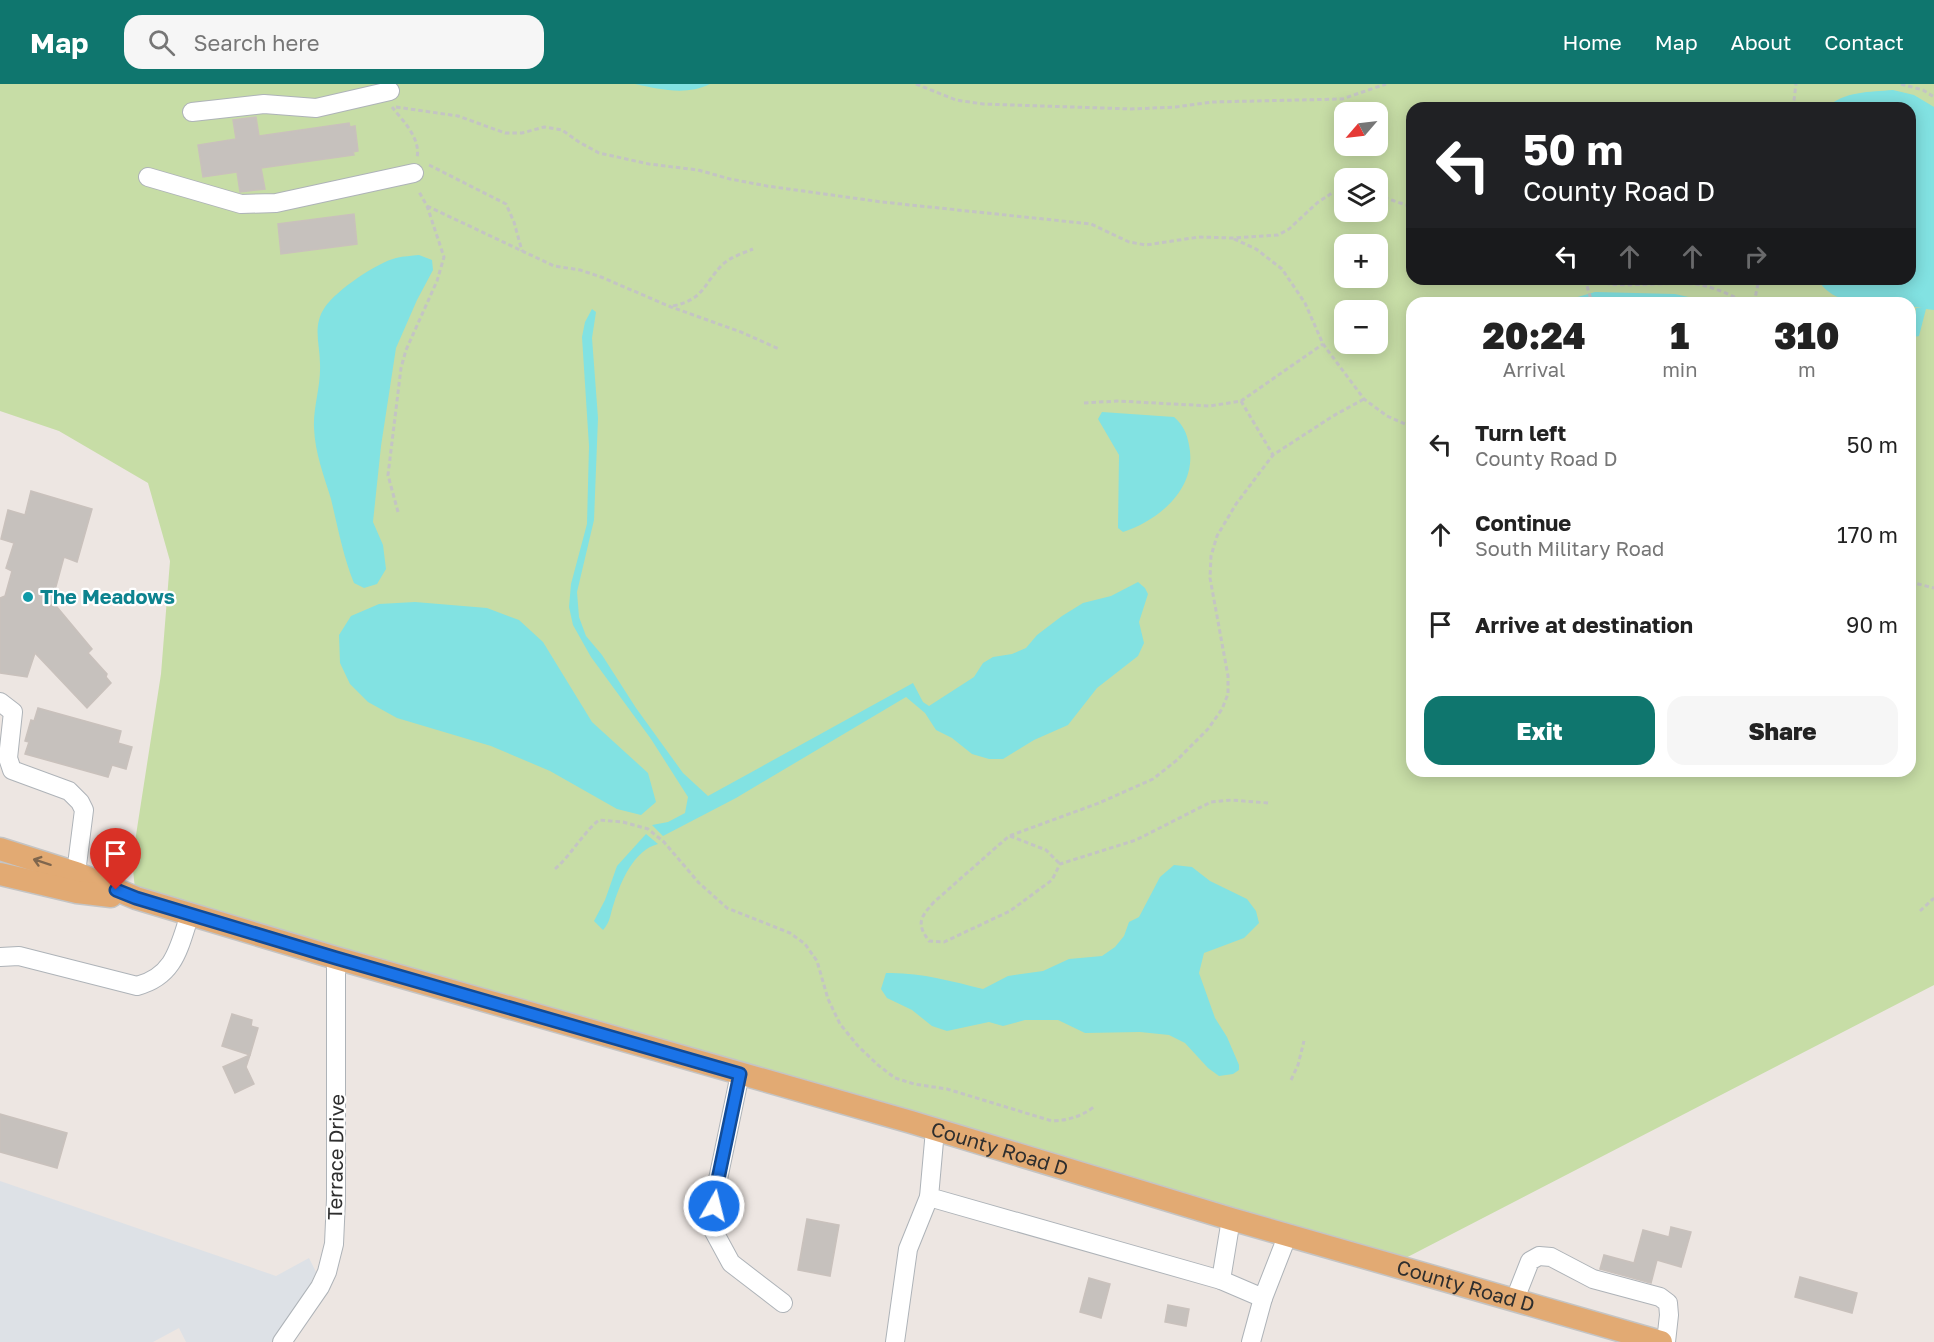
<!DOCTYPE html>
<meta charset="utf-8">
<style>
:root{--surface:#fff;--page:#f6f6f6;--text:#222;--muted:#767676;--accent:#0f766e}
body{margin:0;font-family:"Golos Text",sans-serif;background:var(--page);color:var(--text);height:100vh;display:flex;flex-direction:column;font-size:22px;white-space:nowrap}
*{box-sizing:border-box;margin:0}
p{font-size:20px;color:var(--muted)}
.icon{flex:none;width:33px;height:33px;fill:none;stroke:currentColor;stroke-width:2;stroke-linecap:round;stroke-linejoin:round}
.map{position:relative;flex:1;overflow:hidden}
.panel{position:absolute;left:1406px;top:213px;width:510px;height:480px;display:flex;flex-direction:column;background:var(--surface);border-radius:18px;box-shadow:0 3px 15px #0003}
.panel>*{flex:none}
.hud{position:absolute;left:1406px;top:18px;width:510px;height:183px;border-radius:18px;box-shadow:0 3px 15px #0003;background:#202124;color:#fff;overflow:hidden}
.needle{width:39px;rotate:242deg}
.tools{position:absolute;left:1334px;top:18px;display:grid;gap:12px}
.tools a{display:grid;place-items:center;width:54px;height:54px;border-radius:12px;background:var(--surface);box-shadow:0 3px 15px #0003;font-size:30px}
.pin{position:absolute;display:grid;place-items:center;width:51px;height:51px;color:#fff;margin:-62px -26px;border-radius:50% 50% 50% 0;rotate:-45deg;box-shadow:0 0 6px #0007}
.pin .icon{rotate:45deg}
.me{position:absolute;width:66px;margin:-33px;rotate:8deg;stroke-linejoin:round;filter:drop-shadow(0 0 4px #0008)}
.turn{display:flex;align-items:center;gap:21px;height:126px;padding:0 18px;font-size:27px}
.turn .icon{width:78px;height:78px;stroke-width:2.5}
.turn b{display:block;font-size:42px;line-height:51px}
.lanes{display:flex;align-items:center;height:57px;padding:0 18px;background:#0003;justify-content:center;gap:30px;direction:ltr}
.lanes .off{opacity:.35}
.eta{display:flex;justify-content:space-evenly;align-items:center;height:102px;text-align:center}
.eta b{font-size:36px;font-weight:800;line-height:42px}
.button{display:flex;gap:12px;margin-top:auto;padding:12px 18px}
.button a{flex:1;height:69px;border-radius:18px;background:var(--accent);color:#fff;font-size:24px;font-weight:800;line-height:69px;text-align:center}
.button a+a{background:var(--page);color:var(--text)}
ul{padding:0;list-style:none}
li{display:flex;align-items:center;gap:18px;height:90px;padding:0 18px}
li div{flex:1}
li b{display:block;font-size:22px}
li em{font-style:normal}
header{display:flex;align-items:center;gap:36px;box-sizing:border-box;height:84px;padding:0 30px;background:var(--accent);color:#fff}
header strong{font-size:28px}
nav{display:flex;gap:33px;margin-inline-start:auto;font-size:21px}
.search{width:420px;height:54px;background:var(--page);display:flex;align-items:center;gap:15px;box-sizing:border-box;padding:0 21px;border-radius:18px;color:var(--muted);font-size:22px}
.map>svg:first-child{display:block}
</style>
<header>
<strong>Map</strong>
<div class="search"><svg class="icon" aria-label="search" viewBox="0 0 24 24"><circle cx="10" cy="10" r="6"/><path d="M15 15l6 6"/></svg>Search here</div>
<nav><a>Home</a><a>Map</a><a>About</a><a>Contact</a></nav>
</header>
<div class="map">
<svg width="1934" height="1258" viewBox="0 0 1934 1258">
<rect width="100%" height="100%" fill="#ede6e2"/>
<!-- airport -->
<polygon fill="#dde1e6" points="0,1097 276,1192 309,1174 316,1188 307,1208 275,1258 186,1258 179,1244 153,1258 0,1258"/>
<!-- green -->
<path fill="#c7dda6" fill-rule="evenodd" d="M0 0H1934V901L1394 1180 136 814 132 777 161 590 170 477 148 399 59 347 0 327ZM1412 24H1910V195H1412ZM1344 28H1377V62H1344ZM1344 94H1377V128H1344ZM1344 160H1377V194H1344ZM1412 219H1910V687H1412ZM1344 226H1377V260H1344Z"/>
<!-- water -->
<g fill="#82e2e2">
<path d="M635 0H710C686 12 659 5 635 0Z"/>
<path d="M1893 6 1914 11 1934 23V226L1926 225 1919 252 1910 254V245C1916 241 1915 231 1916 224H1922L1910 222V219C1880 219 1833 225 1818 195H1910V24H1826C1844 7 1870 8 1893 6Z"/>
<path d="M419 171 432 176 433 186 417 216 396 264 381 362 373 438 383 461 386 485 377 500 364 504 354 499C343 472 338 444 331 415 324 392 315 369 314 344 313 323 321 302 320 280 320 260 312 242 325 223 337 206 376 179 396 174 404 172 411 172 419 171Z"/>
<polygon points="1595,208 1675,210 1715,219 1623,215 1557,219"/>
<polygon points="592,225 596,228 592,254 598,334 594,436 577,508 579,533 586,552 602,571 636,624 683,689 708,712 913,599 923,618 929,622 974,593 983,579 993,573 1012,570 1026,564 1037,551 1062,532 1083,519 1111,512 1138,498 1145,504 1148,510 1139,538 1144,559 1138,572 1097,604 1068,641 1034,656 1003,675 989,675 972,670 952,654 936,646 925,629 906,613 736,714 663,752 652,741 668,738 685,729 688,713 651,655 591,573 573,541 569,523 571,500 587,440 589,362 582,253 585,238"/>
<path d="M1102 328 1174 333C1183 341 1187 349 1189 361 1198 403 1160 436 1123 448L1118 444 1119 371 1098 335Z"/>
<polygon points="415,518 487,524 519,536 543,558 592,638 648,689 656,718 641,731 617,725 550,687 491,662 397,634 368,618 350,600 340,579 339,551 351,532 379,520"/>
<path d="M646 750 658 760C634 766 621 797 614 819 610 830 611 837 603 846L594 837 605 816 617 782Z"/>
<path d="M1174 781 1192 783 1210 797 1247 815 1256 827 1259 839 1244 854 1204 869 1199 889 1215 934 1227 953 1239 981V986L1233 990 1219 992 1208 984 1185 959 1169 951 1140 948 1085 949 1058 936H1025L1003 942 989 938 947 947 932 942 912 926 887 914 881 905 886 889C919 888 951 897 983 905L1008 892 1043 887 1069 875 1102 872 1115 863 1124 852 1129 838 1139 833 1160 793Z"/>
</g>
<!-- building -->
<g fill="#c6c1bd" stroke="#c9c1bc" stroke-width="1.5">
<polygon points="256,33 259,52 349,39 350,43 355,42 358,67 353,68 354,71 261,84 265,105 240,108 237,88 203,93 198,61 236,55 233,36"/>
<polygon points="354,130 357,160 281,170 278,140"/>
<polygon points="31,407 92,425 77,478 64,473 52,517 92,565 88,569 107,590 106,593 111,599 87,624 35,569 27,593 0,589 0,514 5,512 12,487 6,484 14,459 1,455 8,426 25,431"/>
<polygon points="38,624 121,647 118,659 132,663 126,685 112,681 108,693 25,670 29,658 25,657 31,636 34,637"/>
<polygon points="232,930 252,936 251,942 258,944 250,971 222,962"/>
<polygon points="250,971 246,983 254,1000 235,1009 223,983"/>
<polygon points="0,1030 67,1049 57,1084 0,1068"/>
<polygon points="807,1135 839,1141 830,1192 798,1186"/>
<polygon points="1671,1143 1691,1148 1681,1183 1657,1176 1651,1199 1600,1185 1604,1171 1634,1179 1643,1146 1669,1153"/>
<polygon points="1800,1193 1857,1209 1852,1229 1795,1213"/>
<polygon points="1089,1194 1110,1200 1101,1234 1080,1228"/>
<polygon points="1168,1221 1189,1225 1186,1242 1165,1238"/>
</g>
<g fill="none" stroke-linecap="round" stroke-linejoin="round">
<!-- minor casing -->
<g stroke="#aeb3b8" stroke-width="20">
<g id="minor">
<polyline points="192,28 264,20 316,24 390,7"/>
<polyline points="148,93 241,120 276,119 414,89"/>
<polyline points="0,618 13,628 8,674 12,686 69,707 80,718 84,726 76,789"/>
<path d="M0 873 19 872 137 902C175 892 179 863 190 830"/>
<polyline points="740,990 717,1100 712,1144 731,1179 783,1219"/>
<polyline points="935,1046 929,1113 1221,1196 1231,1135"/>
<polyline points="1221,1196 1263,1214 1288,1150"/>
<polyline points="1515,1215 1530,1177 1539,1172 1551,1173 1593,1195 1660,1213 1668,1219 1669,1231 1666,1258"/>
<polyline points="282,1258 320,1203 327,1188 334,1160 336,1115 336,874"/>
<polyline points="895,1258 908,1165 929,1113"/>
<polyline points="1251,1258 1263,1214"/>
</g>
</g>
<!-- major casing -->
<g stroke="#c4c4c4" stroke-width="25">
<g id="major">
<path id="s1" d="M0 765 76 789 136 814 336 874 911 1038 1231 1135 1661 1258"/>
<polyline points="0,790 77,808 111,812"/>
</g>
</g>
<!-- path -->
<g stroke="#c4c4c4" stroke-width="3" stroke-dasharray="4.5 3" stroke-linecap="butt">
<polyline points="916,0 956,16 983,20 1131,25 1176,23 1212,18 1342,15 1386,0"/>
<polyline points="1901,0 1923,6 1934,13"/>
<path d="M392 23C403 37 421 54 417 74"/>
<polyline points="396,23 458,32 505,49 522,49 544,43 562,46 579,58 599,69 649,80 698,86 730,95 767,102 882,118 1091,140 1129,158 1146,161 1199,153 1233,154 1278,151 1289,145 1317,119 1332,109 1344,107"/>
<polyline points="1793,24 1796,0"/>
<polyline points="429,81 506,120 514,138 522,167"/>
<polyline points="1377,111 1412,123"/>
<polyline points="427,122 554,182 580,186 601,193 671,223 741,248 779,265"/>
<polyline points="1234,155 1256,165 1282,185 1305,219 1323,260 1364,315 1387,332 1412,343"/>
<polyline points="1585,195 1592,219"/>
<path d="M1591 195C1608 206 1669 197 1694 200 1713 202 1730 211 1747 219"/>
<polyline points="1754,219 1759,195"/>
<path d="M673 222C705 215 703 200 723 180 731 173 743 169 753 165"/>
<polyline points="1241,317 1273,371"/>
<polyline points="1084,319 1118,317 1210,322 1241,317 1323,260"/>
<polyline points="398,428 388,391 401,284 406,266 437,197 444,173 427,122 418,106"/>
<polyline points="1910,498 1934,504"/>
<path d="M1268 719 1232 716 1211 718 1136 756 1060 780 1052 796 1010 827 944 858 929 857C916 839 920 834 934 818L1009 752 1099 719 1153 695 1177 676 1208 645 1222 625 1228 610V592L1210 494 1211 472 1217 452 1236 420 1273 371 1333 332 1364 315"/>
<polyline points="1010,752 1046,766 1060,780"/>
<path d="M555 785C572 770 582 750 599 736L623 738 648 745 664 758 699 799 727 824 790 849 805 860 817 877 828 915 840 940 858 962 878 981 895 994 914 1000 947 1005 1052 1037C1069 1036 1080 1033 1094 1023"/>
<polyline points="1920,827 1934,814"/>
<polyline points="1291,996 1298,981 1304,957"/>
</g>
<!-- minor -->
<use href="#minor" stroke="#fff" stroke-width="18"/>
<!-- major -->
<use href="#major" stroke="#e2aa73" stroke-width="22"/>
</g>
<!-- one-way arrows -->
<defs><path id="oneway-shaft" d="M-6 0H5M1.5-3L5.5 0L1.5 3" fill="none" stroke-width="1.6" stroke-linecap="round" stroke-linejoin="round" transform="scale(1.5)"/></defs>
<use stroke="#7f664d" href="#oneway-shaft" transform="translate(42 778) rotate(-162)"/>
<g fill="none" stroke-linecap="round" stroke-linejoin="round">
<!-- route casing -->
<g stroke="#114b97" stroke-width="15">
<polyline id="route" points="116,806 136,814 336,874 740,990 717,1100 714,1122"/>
</g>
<!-- route -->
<use href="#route" stroke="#1a73e8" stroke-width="10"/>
</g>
<!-- markers -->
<circle fill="#0f9aa8" stroke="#fff" stroke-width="2" cx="28" cy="513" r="6"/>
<g text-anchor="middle" stroke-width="4.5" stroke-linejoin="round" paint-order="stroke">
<!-- culture labels -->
<g font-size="20" font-weight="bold" fill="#0d838f" stroke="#fff" text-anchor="start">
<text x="40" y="520">The Meadows</text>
</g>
<!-- street labels -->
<g font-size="20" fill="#2e2e2e" stroke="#fff">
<text dy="7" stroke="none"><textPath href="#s1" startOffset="1044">County Road D</textPath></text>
<text transform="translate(336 1073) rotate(-89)" y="7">Terrace Drive</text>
<text dy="7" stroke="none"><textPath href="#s1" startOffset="1530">County Road D</textPath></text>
</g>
</g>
</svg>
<div class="tools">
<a><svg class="needle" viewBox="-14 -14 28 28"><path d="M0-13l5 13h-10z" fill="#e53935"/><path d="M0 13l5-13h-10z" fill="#767676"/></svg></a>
<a><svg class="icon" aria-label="layers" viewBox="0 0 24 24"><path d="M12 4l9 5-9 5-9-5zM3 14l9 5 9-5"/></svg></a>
<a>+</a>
<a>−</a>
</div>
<div class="pin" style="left:116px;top:806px;background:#d93025"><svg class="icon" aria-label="arrive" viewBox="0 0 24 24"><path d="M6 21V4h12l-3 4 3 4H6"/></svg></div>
<svg class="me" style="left:714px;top:1122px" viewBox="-20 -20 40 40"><circle r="17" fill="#1a73e8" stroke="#fff" stroke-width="3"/><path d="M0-11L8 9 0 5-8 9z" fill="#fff"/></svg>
<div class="hud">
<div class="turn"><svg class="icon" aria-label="left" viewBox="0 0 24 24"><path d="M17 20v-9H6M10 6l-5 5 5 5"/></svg><div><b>50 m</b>County Road D</div></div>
<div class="lanes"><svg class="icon" aria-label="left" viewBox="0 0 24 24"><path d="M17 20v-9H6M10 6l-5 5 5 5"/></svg><svg class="icon off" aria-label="ahead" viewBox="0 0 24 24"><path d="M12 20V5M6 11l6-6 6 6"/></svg><svg class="icon off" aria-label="ahead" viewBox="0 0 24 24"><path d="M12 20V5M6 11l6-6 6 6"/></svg><svg class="icon off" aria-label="right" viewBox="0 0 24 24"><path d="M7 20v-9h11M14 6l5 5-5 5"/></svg></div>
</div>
<section class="panel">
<div class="eta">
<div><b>20:24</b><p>Arrival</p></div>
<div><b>1</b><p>min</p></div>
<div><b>310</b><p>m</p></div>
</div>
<ul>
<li><svg class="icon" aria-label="left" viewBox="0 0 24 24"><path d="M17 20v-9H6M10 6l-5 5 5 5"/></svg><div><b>Turn left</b><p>County Road D</p></div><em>50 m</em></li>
<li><svg class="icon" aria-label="ahead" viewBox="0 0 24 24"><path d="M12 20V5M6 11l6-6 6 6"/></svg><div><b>Continue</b><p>South Military Road</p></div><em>170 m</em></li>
<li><svg class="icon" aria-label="arrive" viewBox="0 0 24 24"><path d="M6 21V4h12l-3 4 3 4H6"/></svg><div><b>Arrive at destination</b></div><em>90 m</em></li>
</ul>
<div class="button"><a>Exit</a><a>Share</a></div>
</section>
</div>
